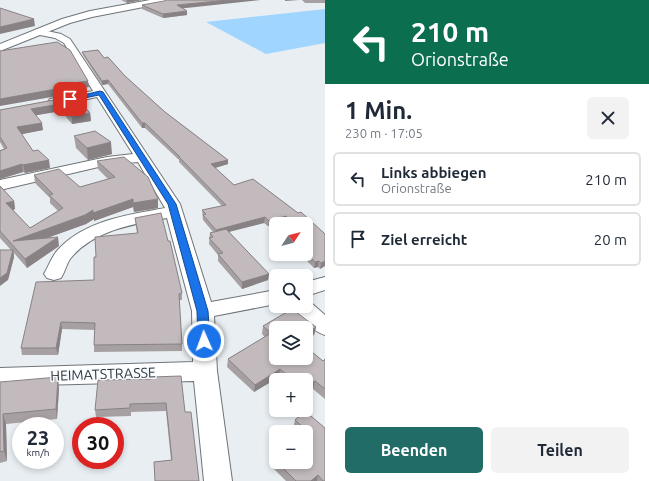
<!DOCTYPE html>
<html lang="de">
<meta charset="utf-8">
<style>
:root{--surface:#fff;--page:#f2f2f3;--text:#1f2937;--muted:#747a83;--line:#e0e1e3;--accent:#216c67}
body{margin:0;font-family:Ubuntu,sans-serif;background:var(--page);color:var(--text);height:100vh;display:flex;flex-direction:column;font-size:15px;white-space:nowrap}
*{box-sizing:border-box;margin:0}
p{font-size:13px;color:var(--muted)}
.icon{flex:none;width:22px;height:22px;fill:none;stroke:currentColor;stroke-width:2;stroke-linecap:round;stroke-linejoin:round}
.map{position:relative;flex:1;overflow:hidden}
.drawer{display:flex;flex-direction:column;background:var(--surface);width:324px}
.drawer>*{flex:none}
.hud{background:#0b6e4f;color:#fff;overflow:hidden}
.needle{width:26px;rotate:54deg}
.controls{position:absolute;left:269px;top:217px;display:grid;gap:8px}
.controls a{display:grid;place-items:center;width:44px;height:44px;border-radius:6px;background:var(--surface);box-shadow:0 2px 6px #0003;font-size:20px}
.speed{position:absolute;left:12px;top:417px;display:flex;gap:8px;font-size:20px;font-weight:700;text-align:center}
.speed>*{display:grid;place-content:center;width:52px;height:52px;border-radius:50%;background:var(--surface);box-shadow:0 2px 6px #0003;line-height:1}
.speed small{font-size:10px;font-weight:400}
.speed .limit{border:6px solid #d22;background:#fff;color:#111}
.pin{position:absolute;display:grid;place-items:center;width:34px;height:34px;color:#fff;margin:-17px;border-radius:8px;box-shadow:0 2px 6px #0006}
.me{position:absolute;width:44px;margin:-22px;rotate:358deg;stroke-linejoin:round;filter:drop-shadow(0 0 3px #0008)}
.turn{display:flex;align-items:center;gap:14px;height:84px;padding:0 20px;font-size:18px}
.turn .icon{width:52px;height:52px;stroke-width:2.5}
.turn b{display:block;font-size:28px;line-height:34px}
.round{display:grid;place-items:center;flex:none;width:42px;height:42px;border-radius:6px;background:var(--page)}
.head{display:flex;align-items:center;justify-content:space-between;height:68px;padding:0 20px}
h1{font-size:24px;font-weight:700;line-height:30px}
.primary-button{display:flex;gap:8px;margin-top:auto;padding:8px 20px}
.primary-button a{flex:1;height:46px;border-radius:6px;background:var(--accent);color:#fff;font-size:16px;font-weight:700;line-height:46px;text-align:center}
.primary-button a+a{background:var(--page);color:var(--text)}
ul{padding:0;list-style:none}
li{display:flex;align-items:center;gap:12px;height:54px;margin:0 8px 6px;padding:0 12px;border:2px solid var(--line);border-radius:6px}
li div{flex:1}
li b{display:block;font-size:15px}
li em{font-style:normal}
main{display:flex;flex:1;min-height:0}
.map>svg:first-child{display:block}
</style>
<main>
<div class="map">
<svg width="325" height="481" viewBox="0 0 325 481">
<rect width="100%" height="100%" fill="#e8eef2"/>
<!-- green -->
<polygon fill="#9fd5ff" points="325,9 325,43 266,54 206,22"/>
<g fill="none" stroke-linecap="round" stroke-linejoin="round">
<!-- street casing -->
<g stroke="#6f7478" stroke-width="2">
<g id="street">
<path d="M38 29 61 34 70 39 180 204 211 302 276 290V304L214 316 217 371 232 481H204L194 381 0 386V368L193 362 192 311 167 218C134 224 93 230 70 259 66 265 65 272 61 278L54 280 47 278 44 274C48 267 51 259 56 252 82 221 127 215 165 208L138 162 107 165 0 190V180L107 157 133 154 97 97 54 106 50 105 48 102 50 99 93 91 64 43 55 38 35 34 34 32 35 30Z"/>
<polygon points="325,277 325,290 306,296 306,282"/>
<path d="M306 300 309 301 325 315V335C312 331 298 317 292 306H306Z"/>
</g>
</g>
<!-- secondary casing -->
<g stroke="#6f7478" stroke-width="2">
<polygon id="secondary" points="150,0 168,0 164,3 92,17 70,23 0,51 0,44 62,19 90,11"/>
</g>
<!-- street -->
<use href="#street" fill="#fff" fill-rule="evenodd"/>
<!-- secondary -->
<use href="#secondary" fill="#fff" fill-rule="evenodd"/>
</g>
<!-- wall -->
<g fill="#a7a0a2">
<polygon points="121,0 142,0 127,3"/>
<polygon points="302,0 325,0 325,3 305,3"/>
<polygon points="142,5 182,9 187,15 163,18 142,9"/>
<polygon points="98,50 104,58 108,57 125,76 165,112 228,160 228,164 215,168 234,185 253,179 298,213 301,212 325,234 325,266 320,269 318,267 314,268 300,254 306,254 306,224 288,224 285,221 268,226 264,223 229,232 269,274 268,280 242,289 218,261 218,255 209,244 210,233 213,232 203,220 202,210 222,206 179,162 179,160 145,128 142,128 108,84 102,85 83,55 82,52"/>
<polygon points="75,96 90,113 91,121 72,124 61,111 36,115 43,130 21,134 33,151 50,168 25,173 23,172 0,179 0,150 4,149 0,142 0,110"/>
<polygon points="74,136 112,154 88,160 76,148"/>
<polygon points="97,161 158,208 134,212 133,207 94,221 94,219 86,224 47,238 59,246 27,268 14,253 14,257 8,280 11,250 0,238 0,186 14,201 15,209 13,210 30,228 58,211 50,203 50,198 35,183 34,175 80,187 108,179 98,169"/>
<polygon points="135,218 168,241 182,293 182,300 179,300 182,344 182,351 94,352 94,345 95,330 62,329 58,355 22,355 21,348 94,280 96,257 137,234"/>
<polygon points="263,326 316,327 314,335 276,328 323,361 325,359 325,399 313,389 306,394 306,380 282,380 279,377 254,392 227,367 228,359 265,337 262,334"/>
<polygon points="151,379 185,412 199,481 155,481 154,462 171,460 166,411 131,412 131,416 96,417 95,410"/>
<polygon points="0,382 59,388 57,419 6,424 7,461 0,463"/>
<polygon points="305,411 325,481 286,481 269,464 270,456 276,451 276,462 306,462 306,432 298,432 293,428 295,420"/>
</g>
<!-- shaded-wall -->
<g fill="#888284">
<polygon points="127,0 142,0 127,3"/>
<polygon points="228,0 260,0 177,9 177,5"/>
<polygon points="285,0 299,0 285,1"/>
<polygon points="187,11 187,15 163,18 163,14"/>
<polygon points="34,19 35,26 0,34 0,27"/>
<polygon points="108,80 108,84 102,85 102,81"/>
<polygon points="88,81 89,87 68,91 69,94 0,106 0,99 66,84"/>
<polygon points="60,104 61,111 32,116 31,109"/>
<polygon points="90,113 91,121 72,124 72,117"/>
<polygon points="42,123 43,130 18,135 17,127"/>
<rect x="142" y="123" width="3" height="5"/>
<polygon points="111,142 112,154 88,160 87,148"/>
<polygon points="49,160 50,168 25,173 23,165"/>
<polygon points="228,160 228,164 211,169 211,164"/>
<polygon points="22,164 23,172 0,179 0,171"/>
<polygon points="133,199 133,207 94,221 94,219 86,224 16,249 13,241 93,210"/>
<polygon points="158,199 158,208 134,212 133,203"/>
<polygon points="14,201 15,209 8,212 6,203"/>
<polygon points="286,216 285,221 268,226 269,221"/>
<polygon points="265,217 264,223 216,235 216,230"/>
<polygon points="58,237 59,246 27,268 25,259"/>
<polygon points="13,250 14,257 8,280 0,286 0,278"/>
<polygon points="319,261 318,267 314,268 315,262"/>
<polygon points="325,261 325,266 320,269 321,263"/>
<polygon points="269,274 268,280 242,289 242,282"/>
<polygon points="61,322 62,329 58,355 56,348"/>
<polygon points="316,327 314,335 306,340 306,334"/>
<polygon points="280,369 279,377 254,392 255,385"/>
<polygon points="58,377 59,388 57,419 56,409"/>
<polygon points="315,381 313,389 306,394 306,387"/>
<polygon points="3,414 6,424 7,461 4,451"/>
<polygon points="318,475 317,481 311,481"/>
</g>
<!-- building -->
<g fill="#c2babc" stroke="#888284">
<polygon points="166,0 228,0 177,5 187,11 163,14 142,5 164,1"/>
<polygon points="0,8 34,19 0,27"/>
<polygon points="57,42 70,50 88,81 66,84 68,87 0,99 0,51"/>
<polygon points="98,50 104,58 108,57 125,76 165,112 228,160 211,164 234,185 253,179 298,213 301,212 325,234 325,261 321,263 319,261 315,262 306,253 306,238 308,238 306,235 306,224 294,224 286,216 269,221 265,217 216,230 203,215 206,214 202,210 226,205 179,157 180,157 145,123 142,123 108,80 102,81 82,52"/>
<polygon points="75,96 90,113 72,117 60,104 31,109 42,123 17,127 33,151 38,150 49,160 23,165 22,164 0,171 0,151 7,148 0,137 0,110"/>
<polygon points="95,131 111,142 87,148 74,136"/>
<polygon points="124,157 148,177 158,199 133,203 133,199 93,213 93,210 85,215 13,241 58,237 25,259 0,231 0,186 14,201 6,203 30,228 63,208 49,195 53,194 34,175 59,169 80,187 115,177 97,161"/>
<polygon points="161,213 168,241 170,241 182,293 179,294 182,344 94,345 95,323 61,322 56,348 21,348 36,282 94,280 94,257 96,257 95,237 138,233 135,218"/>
<polygon points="226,229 269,274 242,282 218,254 223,253 209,238 213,237 210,233"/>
<polygon points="0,250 13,250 7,273 0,278"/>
<polygon points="292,309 316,327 306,334 306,328 276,328 276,358 306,358 306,347 323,361 325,359 325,389 315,381 306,387 306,380 293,380 280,369 255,385 228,359 271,333 263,326"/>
<polygon points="181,376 185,412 191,412 199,481 155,481 154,462 172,460 166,403 130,404 130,408 95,410 98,380 151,379 151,377"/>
<polygon points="58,377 56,409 3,414 4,451 0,452 0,382"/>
<polygon points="305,411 325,428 325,481 323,481 318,475 311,481 296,481 277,462 306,462 306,432 301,432 305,429 295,420"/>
<polygon points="276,451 276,461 270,456"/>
</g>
<!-- route -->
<polygon fill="#1a73e8" stroke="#114b97" points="100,91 103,92 176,204 208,311 210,341 208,344 204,345 200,344 198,341 197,311 168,204 99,95 70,101 67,99"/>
<g text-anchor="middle" stroke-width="3" stroke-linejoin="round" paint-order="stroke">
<!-- near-street labels -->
<g font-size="14" fill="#343638" stroke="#f6fbff">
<text transform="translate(103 374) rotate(-2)" y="5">HEIMATSTRASSE</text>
</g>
</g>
</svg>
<div class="controls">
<a><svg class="needle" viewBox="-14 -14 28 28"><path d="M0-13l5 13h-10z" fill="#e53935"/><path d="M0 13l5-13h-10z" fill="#747a83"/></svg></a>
<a><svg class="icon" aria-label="search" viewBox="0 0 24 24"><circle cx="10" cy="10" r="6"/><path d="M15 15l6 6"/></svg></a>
<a><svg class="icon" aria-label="layers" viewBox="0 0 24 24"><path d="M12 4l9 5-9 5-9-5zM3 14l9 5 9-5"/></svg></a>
<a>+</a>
<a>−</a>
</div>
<div class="speed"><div>23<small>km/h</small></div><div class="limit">30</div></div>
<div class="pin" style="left:70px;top:99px;background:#d93025"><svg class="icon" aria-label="arrive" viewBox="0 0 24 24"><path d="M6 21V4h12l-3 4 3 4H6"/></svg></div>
<svg class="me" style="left:204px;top:341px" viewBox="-20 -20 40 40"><circle r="17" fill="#1a73e8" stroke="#fff" stroke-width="3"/><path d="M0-11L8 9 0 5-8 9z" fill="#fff"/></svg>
</div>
<section class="drawer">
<div class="hud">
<div class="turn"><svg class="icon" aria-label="left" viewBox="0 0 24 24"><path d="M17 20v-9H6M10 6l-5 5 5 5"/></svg><div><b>210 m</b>Orionstraße</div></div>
</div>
<div class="head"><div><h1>1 Min.</h1><p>230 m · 17:05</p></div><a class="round"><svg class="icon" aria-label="close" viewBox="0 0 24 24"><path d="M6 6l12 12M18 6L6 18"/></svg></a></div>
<ul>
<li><svg class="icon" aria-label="left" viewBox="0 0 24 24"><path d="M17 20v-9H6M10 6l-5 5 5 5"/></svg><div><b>Links abbiegen</b><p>Orionstraße</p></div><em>210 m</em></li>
<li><svg class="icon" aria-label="arrive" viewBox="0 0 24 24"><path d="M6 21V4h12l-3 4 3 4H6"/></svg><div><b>Ziel erreicht</b></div><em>20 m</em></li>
</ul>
<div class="primary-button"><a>Beenden</a><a>Teilen</a></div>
</section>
</main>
